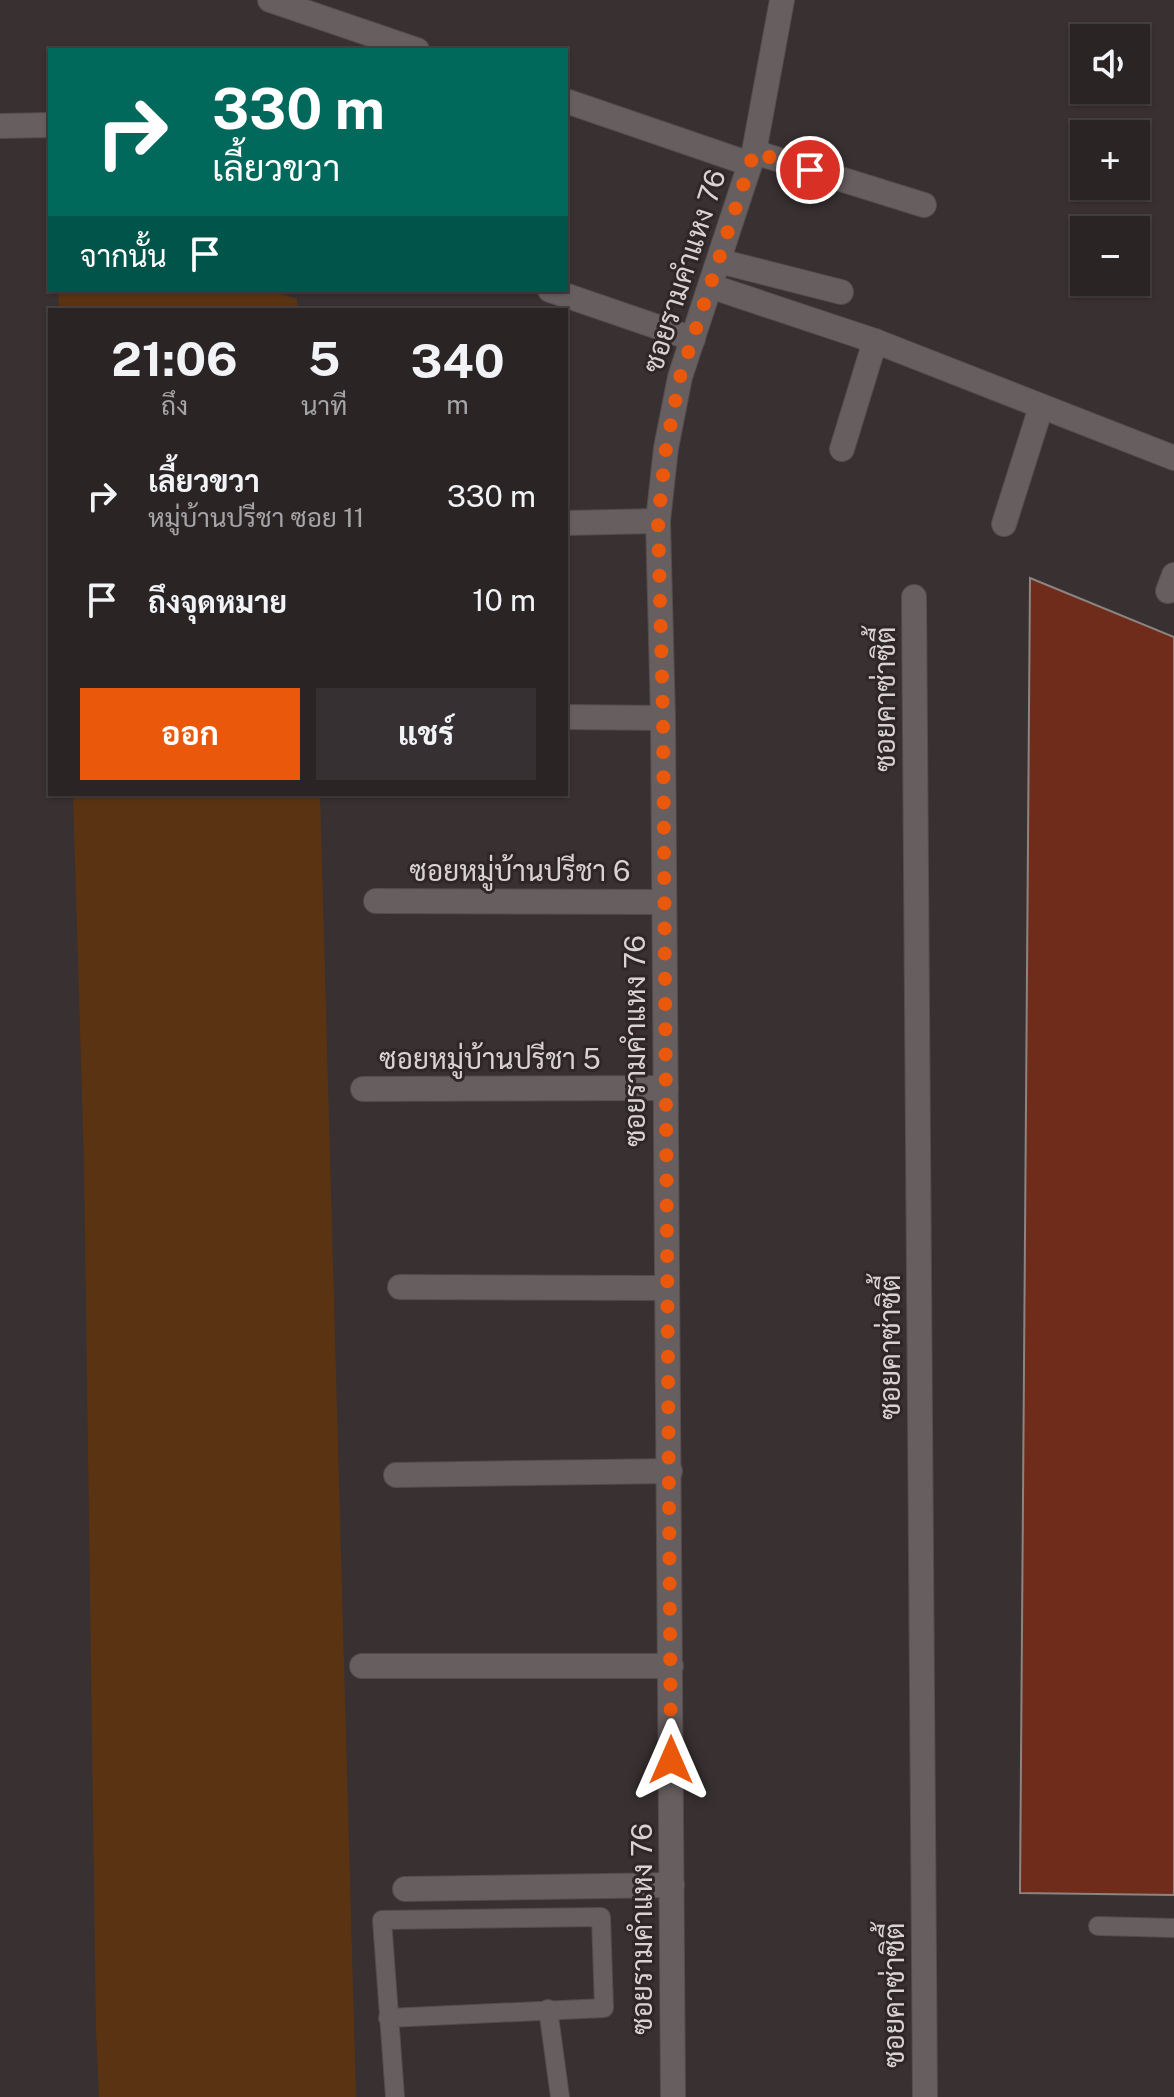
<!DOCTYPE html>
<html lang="th">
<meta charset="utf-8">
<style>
:root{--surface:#2a2425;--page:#363032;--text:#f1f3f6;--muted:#a5a4a7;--line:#464142;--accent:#ea580c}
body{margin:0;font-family:"Public Sans",Sarabun,sans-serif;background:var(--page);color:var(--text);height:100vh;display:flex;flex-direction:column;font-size:30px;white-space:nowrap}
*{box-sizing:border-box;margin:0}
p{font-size:26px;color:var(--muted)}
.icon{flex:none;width:44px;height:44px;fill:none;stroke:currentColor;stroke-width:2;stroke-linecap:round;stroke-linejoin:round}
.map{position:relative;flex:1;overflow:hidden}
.sheet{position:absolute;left:48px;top:308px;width:520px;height:488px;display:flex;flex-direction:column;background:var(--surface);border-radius:0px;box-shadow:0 2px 6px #0004,0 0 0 2px var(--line)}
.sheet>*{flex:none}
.banner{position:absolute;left:48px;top:48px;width:520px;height:244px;border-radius:0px;box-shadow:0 2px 6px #0004,0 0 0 2px var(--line);background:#00695c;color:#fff;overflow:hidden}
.controls{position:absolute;left:1070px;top:24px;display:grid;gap:16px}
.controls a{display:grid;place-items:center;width:80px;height:80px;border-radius:0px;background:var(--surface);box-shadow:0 2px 6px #0004,0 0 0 2px var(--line);font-size:40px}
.pin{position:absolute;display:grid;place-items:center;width:68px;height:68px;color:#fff;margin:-34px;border:4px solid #fff;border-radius:50%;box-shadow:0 2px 8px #0007}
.me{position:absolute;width:88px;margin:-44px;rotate:0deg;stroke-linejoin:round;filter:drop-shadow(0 0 6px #0008)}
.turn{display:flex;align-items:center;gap:28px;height:168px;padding:0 32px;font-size:36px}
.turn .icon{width:104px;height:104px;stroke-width:2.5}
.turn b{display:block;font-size:56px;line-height:68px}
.then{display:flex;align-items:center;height:76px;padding:0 32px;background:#0003;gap:16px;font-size:30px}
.eta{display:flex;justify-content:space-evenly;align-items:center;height:136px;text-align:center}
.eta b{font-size:48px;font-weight:700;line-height:56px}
.cta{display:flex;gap:16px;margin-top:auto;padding:16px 32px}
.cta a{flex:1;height:92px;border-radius:0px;background:var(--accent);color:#fff;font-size:32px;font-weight:700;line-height:92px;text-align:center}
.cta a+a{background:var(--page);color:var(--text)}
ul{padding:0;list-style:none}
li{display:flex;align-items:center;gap:24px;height:104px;padding:0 32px}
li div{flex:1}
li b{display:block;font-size:30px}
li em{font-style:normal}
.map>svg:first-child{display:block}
</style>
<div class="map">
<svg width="1174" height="2097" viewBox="0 0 1174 2097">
<rect width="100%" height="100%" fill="#383031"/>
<!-- green -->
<g fill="#5a3412">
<polygon points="58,290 269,290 297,299 297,310 59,310"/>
<polygon points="73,794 320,794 356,2097 99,2097 96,2030 84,1164"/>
</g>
<!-- building -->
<polygon fill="#6f2c1b" stroke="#8d8482" stroke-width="2" points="1030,578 1174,637 1174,1895 1020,1893"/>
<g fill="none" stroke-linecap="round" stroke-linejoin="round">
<!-- lane casing -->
<g stroke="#534c4d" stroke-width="20">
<g id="lane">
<polyline points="1098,1926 1174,1928"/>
<polyline points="548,2009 560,2097"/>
<polyline points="388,2018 604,2008 601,1917 382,1920 395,2097"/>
</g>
</g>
<!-- street casing -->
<g stroke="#534c4d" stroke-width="26">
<g id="street">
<polyline points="270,0 417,50"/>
<polyline points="566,101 750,164"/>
<polyline points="0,126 50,125"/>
<polyline points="754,152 924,205"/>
<polyline points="719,261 841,292"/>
<polyline points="710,286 875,341 1174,458"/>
<polyline points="550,290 693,339"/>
<polyline points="842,449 875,341"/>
<polyline points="566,523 658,521"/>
<polyline points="1004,524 1041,407"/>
<polyline points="1168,591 1174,575"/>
<polyline points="914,597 925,2097"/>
<polyline points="566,717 663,718"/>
<polyline points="376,901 664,902"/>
<polyline points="363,1089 666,1088"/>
<polyline points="400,1287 667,1288"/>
<polyline points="396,1475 670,1471"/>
<polyline points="362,1666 671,1666"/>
<polyline points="405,1889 672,1885"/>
<polyline points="673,2097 663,718 658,521 666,448 680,377 754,152 782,0"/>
</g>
</g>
<!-- lane -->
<use href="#lane" stroke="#675f5f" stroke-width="18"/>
<!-- street -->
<use href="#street" stroke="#675f5f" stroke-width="24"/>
</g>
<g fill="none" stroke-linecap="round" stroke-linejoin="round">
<!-- route -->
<polyline stroke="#ea580c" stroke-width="14" stroke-dasharray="0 25.2" points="671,1760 663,718 658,521 666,448 680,377 754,152 810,170"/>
</g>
<g text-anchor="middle" stroke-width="6" stroke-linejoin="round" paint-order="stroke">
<!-- street labels -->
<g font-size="28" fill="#d8d3d3" stroke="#2e2627">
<text transform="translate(684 271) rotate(-72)" y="10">ซอยรามคำแหง 76</text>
<text transform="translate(885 699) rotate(-90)" y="10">ซอยคาซ่าซิตี้</text>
<text x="520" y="881">ซอยหมู่บ้านปรีชา 6</text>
<text transform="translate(635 1041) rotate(-90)" y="10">ซอยรามคำแหง 76</text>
<text x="490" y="1069">ซอยหมู่บ้านปรีชา 5</text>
<text transform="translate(890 1347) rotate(-90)" y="10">ซอยคาซ่าซิตี้</text>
<text transform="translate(642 1929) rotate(-90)" y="10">ซอยรามคำแหง 76</text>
<text transform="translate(894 1995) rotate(-90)" y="10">ซอยคาซ่าซิตี้</text>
</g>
</g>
</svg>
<div class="controls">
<a><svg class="icon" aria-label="sound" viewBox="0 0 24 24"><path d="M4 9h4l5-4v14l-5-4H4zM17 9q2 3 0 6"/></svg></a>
<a>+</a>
<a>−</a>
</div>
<div class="pin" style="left:810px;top:170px;background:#d93025"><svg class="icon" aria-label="arrive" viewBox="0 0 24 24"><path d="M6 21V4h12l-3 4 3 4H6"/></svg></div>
<svg class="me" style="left:671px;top:1760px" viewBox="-20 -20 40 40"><path d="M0-17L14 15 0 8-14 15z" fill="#ea580c" stroke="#fff" stroke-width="4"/></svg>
<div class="banner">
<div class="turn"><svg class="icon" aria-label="right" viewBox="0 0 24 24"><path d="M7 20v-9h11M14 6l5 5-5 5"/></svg><div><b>330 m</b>เลี้ยวขวา</div></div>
<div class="then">จากนั้น<svg class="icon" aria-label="arrive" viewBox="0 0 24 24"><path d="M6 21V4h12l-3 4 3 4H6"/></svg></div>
</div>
<section class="sheet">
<div class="eta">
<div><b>21:06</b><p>ถึง</p></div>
<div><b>5</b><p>นาที</p></div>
<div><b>340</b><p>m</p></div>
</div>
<ul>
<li><svg class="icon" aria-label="right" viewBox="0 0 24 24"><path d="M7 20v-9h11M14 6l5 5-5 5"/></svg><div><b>เลี้ยวขวา</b><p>หมู่บ้านปรีชา ซอย 11</p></div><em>330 m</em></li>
<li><svg class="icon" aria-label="arrive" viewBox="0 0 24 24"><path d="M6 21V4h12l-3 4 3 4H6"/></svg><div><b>ถึงจุดหมาย</b></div><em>10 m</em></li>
</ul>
<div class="cta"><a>ออก</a><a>แชร์</a></div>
</section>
</div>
